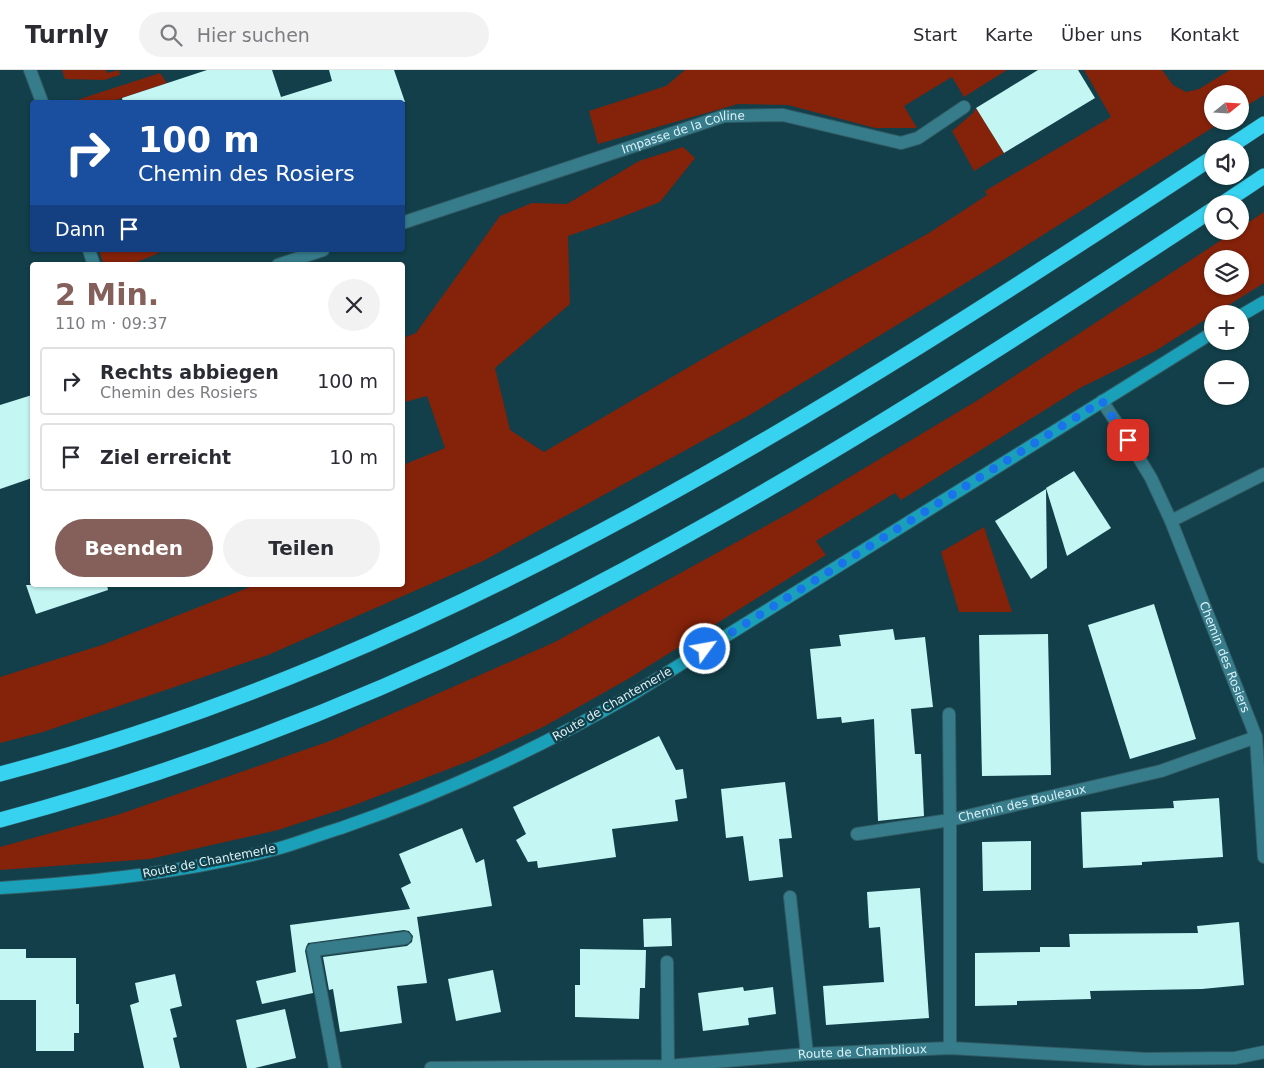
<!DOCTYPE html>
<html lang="de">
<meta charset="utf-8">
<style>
:root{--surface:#fff;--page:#f2f2f3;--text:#2b2b33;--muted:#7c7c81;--line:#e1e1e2;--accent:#855f5a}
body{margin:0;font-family:"DejaVu Sans",sans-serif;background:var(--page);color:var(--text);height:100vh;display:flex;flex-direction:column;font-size:19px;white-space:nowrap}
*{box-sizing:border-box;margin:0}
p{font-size:16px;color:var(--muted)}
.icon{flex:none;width:28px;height:28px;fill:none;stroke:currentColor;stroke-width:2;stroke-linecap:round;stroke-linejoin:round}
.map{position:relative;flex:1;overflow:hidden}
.drawer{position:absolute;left:30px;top:192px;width:375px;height:325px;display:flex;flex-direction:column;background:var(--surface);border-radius:5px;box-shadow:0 1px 4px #0004}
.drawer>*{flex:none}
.guide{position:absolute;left:30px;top:30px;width:375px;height:152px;border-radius:5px;box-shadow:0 1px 4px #0004;background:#1a4fa0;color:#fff;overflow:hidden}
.needle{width:32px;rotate:72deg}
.buttons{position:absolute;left:1204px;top:15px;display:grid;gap:10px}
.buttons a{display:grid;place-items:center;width:45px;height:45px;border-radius:50%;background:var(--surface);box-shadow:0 1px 4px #0004;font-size:25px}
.pin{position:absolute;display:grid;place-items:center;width:42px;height:42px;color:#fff;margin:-21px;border-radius:10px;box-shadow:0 2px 8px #0006}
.me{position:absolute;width:55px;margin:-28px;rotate:58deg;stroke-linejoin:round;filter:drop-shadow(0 0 4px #0008)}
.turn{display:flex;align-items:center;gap:18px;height:105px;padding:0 25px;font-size:22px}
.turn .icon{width:65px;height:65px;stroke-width:2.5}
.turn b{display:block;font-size:35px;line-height:42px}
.then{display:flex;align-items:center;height:48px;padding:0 25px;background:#0003;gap:10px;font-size:19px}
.round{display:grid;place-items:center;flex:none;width:52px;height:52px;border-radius:26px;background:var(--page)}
.summary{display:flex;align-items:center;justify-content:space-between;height:85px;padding:0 25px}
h1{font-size:30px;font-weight:600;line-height:38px;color:var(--accent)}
.primary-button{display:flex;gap:10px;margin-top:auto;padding:10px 25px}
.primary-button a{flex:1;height:58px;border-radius:30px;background:var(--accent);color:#fff;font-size:20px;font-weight:600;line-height:58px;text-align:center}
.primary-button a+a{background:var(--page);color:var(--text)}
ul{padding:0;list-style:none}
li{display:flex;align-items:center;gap:15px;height:68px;margin:0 10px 8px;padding:0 15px;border:2px solid var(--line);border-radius:5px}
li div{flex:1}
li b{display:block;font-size:19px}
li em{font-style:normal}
header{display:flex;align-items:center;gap:30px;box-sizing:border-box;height:70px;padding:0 25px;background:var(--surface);border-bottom:1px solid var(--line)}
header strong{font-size:24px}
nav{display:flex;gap:28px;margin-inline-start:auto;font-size:18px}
.search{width:350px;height:45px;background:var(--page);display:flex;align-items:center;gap:12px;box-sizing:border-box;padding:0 18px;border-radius:28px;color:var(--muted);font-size:19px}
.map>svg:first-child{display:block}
</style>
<header>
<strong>Turnly</strong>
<div class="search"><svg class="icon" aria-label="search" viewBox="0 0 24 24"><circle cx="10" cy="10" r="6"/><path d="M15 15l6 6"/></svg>Hier suchen</div>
<nav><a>Start</a><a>Karte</a><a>Über uns</a><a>Kontakt</a></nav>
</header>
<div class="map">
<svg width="1264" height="998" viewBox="0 0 1264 998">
<rect width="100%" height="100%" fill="#123f49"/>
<!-- green -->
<g fill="#84220a" fill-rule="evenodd">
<polygon points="62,0 106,0 107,3 119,0 120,5 104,10 65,9"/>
<polygon points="685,0 1007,0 964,27 952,7 904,36 917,58 875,58 788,35 738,34 598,74 589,41 666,16"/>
<polygon points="1084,0 1162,0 1173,15 1186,22 1199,19 1230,0 1264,0 1264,25 1240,40 1240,24 1212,24 1212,51 1223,51 1013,184 748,346 483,491 268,585 43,662 0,673 0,607 102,575 255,515 402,515 403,395 445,378 427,326 405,332 403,321 403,268 416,263 500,146 532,133 567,134 639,91 683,77 695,88 660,132 609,152 568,166 570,234 495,298 510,360 544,382 718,280 929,163 987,125 985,121 1111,47"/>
<polygon points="160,3 167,13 110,32 51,32 51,30 77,30"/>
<polygon points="976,38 1004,83 974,101 952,61 973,43"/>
<path d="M1264 142V213L1155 281 1080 318 901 430 895 423 816 471 826 485 628 609 545 656 472 690 352 736 278 760 150 789 0 800V777L117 745 330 671 555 572 793 441 978 330 1235 161H1240V158ZM1212 189H1240V216H1212Z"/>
<polygon points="99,180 158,180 159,183 137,192 136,195 104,195"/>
<polygon points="984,457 1012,542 959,542 941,482"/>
</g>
<!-- building -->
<g fill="#c4f6f4">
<polygon points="207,0 272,0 281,27 332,11 329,0 394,0 405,32 123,32 122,28"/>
<polygon points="1038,0 1078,0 1095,28 1004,83 976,38"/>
<polygon points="32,325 32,408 0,419 0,335"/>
<polygon points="1074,401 1111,458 1067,486 1046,418"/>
<polygon points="1046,419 1047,498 1031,509 995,451"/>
<polygon points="26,515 107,515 108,520 36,544"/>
<polygon points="1154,534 1196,669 1130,689 1088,555"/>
<polygon points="893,559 895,570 925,567 933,637 911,639 915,684 921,684 924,746 878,751 874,649 842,653 841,647 817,649 810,579 841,576 839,565"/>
<polygon points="1048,564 1051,705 982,706 979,565"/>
<polygon points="659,666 676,700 683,699 687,728 675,730 678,751 612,759 616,787 538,798 537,791 528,792 516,770 526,764 513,737"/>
<polygon points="785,712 792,768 779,769 783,807 749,811 743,766 726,768 721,719"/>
<polygon points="1219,728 1223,787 1142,792 1142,795 1083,798 1081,742 1174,738 1173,731"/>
<polygon points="462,758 476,793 484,789 492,836 417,847 427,913 397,916 402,953 340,962 333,919 329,920 323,887 407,876 412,872 413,866 409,861 404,860 308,873 306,877 305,881 313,923 262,934 256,911 296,902 290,855 410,839 401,818 411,813 399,784"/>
<polygon points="1031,771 1031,820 983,821 982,772"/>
<polygon points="920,818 929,948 826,955 823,916 884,912 880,857 869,858 867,822"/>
<polygon points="671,848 672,876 644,877 643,849"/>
<polygon points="1239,852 1244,915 1202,919 1090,921 1091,929 1017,931 1017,935 975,936 975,883 1040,882 1040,877 1070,877 1069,864 1198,863 1197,856"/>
<polygon points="0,879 26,879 26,888 76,888 76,934 79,934 79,963 74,963 74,981 36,981 36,930 0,930"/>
<polygon points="580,879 646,880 645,918 640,918 639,949 575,947 575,915 580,915"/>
<polygon points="493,900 501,942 456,951 448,909"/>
<polygon points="175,904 182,936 170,939 177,967 173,968 180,998 144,998 130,935 139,932 135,913"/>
<polygon points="743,917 744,921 773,917 776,944 748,948 749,955 703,961 698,923"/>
<polygon points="285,939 296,988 255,998 247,998 236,950"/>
</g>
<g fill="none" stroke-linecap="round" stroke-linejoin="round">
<!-- lane casing -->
<g stroke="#325c65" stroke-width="14">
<g id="lane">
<polyline points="1171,451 1264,404"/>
<polyline points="667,892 668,996"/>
<polyline points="335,998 313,880 405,868"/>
</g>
</g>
<!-- street casing -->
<g stroke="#325c65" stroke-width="14">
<g id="street">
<polyline points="30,0 42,32"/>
<path id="s1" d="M402 153 724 46 783 45 901 73 918 68 964 37"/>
<polyline points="89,180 94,195"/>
<polyline points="278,195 323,180"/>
<path id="s2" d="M1102 331 1128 370 1151 408 1171 451 1256 667 1264 787"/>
<polyline points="857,764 950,750 949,644"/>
<polyline points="790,827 807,984"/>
<path id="s3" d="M950 978V750L1161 701 1256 667"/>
<path id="s4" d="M431 998 668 996 807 984 950 978 1146 989 1235 988 1264 982"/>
</g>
</g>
<!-- secondary casing -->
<g stroke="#325c65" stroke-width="14">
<g id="secondary">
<polyline points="1240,246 1264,232"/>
<path d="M0 818C94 812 189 802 280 778 301 772 321 764 341 758 443 723 540 678 633 624L1212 263"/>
</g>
</g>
<!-- highway casing -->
<g stroke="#325c65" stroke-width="16">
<g id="highway">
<polyline points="1226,79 1264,54"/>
<polyline points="1222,134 1264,106"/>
<path d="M0 704C444 587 833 337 1212 88"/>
<path d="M0 750C183 701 362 632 531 548 768 429 991 286 1212 140"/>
</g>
</g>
<!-- lane -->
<use href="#lane" stroke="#377c8b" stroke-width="12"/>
<!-- street -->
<use href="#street" stroke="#377c8b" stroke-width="12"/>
<!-- secondary -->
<use href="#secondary" stroke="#1aa1b9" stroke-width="12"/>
<!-- highway -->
<use href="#highway" stroke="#36d2f0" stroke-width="15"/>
</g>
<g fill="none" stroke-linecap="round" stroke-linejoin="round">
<!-- route -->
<polyline stroke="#1a73e8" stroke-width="9" stroke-dasharray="0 16.2" points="705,579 1102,331 1128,370"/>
</g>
<g text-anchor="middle" stroke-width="5" stroke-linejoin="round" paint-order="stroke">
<!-- street labels -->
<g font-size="12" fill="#dbf2f8" stroke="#123f49">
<text dy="4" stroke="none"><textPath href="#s1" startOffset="296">Impasse de la Colline</textPath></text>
<text dy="4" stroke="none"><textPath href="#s2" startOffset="285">Chemin des Rosiers</textPath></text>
<text transform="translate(612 634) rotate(-30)" y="4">Route de Chantemerle</text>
<text dy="4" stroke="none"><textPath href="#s3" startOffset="302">Chemin des Bouleaux</textPath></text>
<text transform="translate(209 791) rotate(-11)" y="4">Route de Chantemerle</text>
<text dy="4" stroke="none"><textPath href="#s4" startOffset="432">Route de Chamblioux</textPath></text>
</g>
</g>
</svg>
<div class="buttons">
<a><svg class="needle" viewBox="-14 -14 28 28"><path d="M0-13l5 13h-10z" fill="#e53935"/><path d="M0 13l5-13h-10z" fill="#7c7c81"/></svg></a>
<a><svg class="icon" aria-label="sound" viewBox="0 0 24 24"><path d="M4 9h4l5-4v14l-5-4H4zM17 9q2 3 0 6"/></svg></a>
<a><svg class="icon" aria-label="search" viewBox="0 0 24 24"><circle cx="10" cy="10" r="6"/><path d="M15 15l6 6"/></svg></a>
<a><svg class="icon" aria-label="layers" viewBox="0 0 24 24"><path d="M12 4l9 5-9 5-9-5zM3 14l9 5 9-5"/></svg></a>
<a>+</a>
<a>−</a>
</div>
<div class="pin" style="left:1128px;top:370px;background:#d93025"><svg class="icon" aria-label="arrive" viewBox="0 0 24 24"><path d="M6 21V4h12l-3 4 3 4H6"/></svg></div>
<svg class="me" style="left:705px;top:579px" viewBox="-20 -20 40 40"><circle r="17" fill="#1a73e8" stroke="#fff" stroke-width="3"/><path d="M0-11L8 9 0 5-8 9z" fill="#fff"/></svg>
<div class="guide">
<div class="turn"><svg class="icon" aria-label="right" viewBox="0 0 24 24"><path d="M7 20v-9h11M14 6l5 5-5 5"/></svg><div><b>100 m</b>Chemin des Rosiers</div></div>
<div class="then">Dann<svg class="icon" aria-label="arrive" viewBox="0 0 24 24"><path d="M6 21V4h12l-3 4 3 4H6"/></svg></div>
</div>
<section class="drawer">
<div class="summary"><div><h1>2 Min.</h1><p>110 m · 09:37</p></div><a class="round"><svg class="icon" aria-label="close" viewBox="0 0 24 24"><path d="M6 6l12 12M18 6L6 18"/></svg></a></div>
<ul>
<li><svg class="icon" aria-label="right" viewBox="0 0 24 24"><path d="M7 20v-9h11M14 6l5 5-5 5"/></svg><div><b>Rechts abbiegen</b><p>Chemin des Rosiers</p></div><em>100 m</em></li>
<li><svg class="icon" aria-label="arrive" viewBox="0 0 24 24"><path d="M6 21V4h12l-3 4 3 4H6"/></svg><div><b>Ziel erreicht</b></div><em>10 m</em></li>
</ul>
<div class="primary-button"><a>Beenden</a><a>Teilen</a></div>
</section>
</div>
